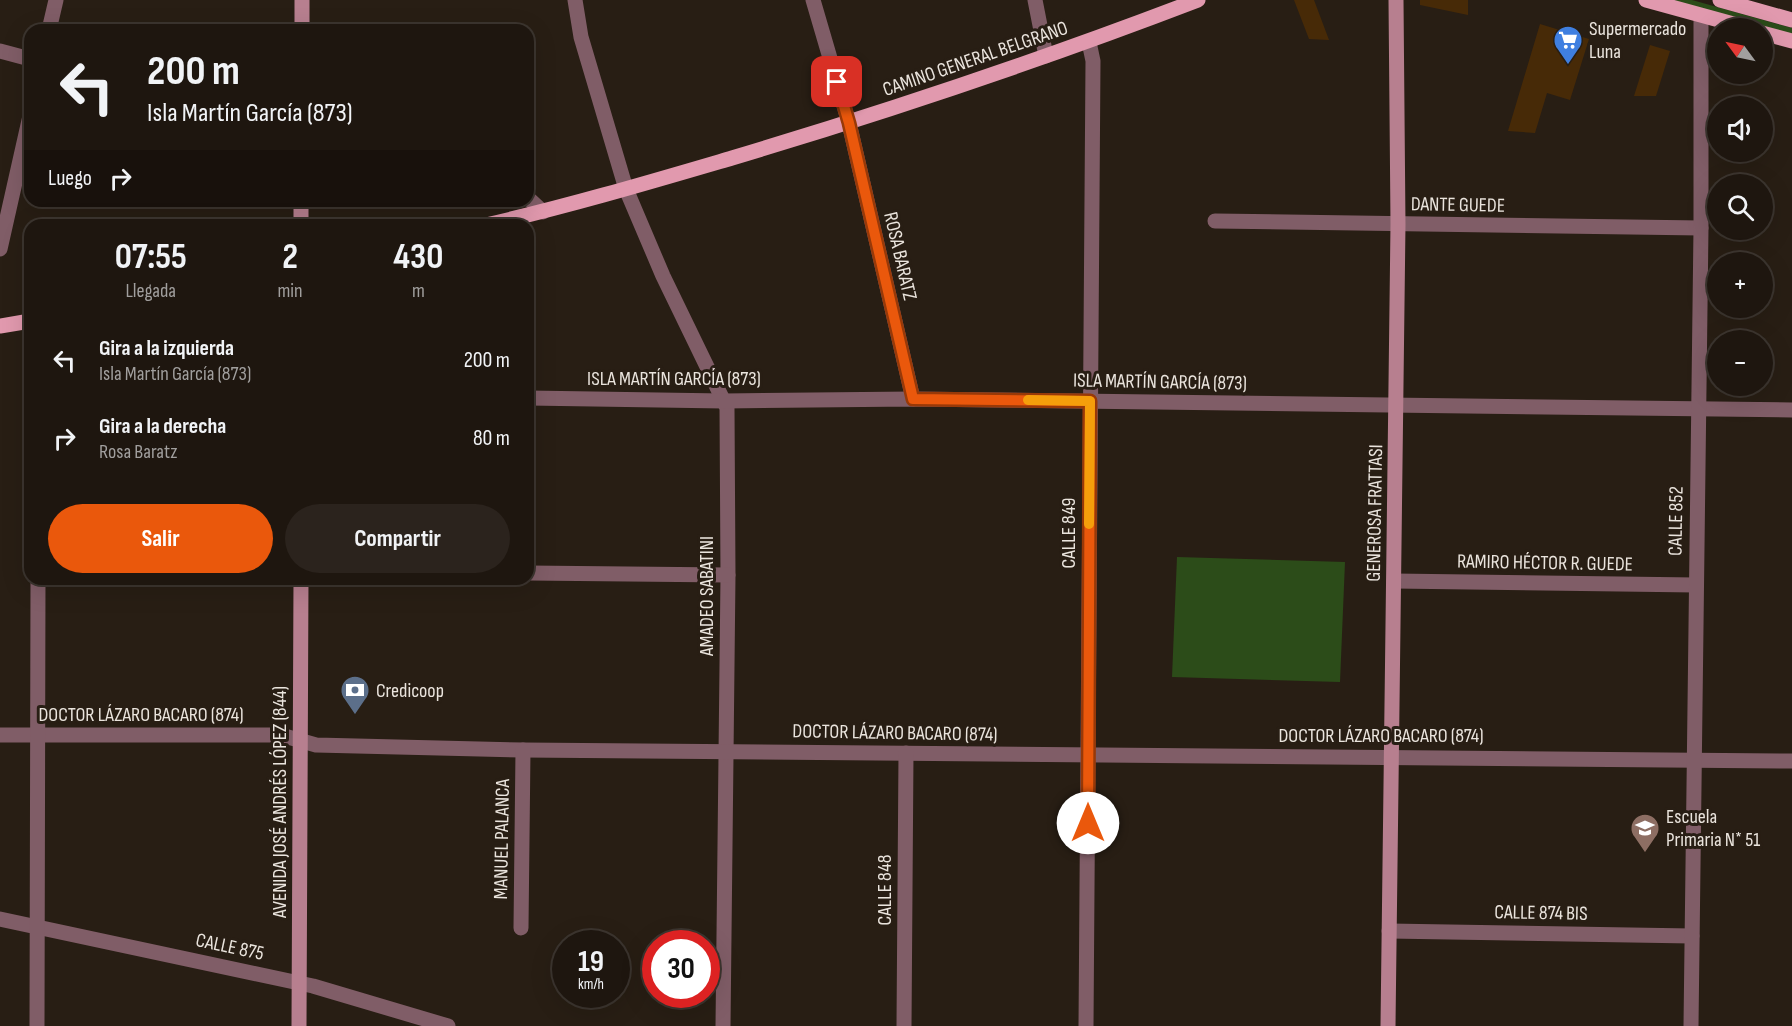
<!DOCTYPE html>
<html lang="es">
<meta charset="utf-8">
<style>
:root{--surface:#1e160f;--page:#2b231d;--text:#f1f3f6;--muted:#a19f9e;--line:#3c352f;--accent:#ea580c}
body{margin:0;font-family:"Sofia Sans Condensed",sans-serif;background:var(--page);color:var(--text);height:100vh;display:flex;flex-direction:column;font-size:22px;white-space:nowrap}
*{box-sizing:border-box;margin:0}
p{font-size:20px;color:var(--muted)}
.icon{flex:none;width:33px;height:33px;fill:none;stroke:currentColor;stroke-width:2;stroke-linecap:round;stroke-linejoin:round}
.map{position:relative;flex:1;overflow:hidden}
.details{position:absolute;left:24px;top:219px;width:510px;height:366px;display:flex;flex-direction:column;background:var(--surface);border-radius:18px;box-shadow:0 6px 24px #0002,0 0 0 2px var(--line)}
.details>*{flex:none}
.top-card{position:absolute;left:24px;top:24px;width:510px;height:183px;border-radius:18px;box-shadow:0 6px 24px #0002,0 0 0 2px var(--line);background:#1e160f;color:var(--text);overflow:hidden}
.needle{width:39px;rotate:303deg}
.tools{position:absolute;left:1707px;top:18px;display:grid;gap:12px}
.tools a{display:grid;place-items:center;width:66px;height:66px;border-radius:50%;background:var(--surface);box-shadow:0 6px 24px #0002,0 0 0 2px var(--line);font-size:30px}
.speed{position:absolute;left:552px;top:930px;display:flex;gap:12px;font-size:30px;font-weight:700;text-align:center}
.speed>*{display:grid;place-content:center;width:78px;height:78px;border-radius:50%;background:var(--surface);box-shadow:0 6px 24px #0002,0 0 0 2px var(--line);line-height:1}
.speed small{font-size:15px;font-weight:400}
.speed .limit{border:9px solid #d22;background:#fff;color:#111}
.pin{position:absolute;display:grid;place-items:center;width:51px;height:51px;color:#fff;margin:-26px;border-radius:12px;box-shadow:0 3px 9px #0006}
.me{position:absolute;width:66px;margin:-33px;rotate:0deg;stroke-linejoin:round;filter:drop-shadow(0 0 4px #0008)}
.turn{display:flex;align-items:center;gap:21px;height:126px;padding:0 24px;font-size:27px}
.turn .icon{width:78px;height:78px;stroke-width:2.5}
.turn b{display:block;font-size:42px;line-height:51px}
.then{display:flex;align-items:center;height:57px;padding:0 24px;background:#0003;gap:12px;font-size:22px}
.eta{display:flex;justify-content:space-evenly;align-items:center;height:102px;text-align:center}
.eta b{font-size:36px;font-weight:700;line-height:42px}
.primary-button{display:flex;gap:12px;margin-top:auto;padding:12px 24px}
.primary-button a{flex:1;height:69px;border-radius:36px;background:var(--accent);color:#fff;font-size:24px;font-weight:700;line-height:69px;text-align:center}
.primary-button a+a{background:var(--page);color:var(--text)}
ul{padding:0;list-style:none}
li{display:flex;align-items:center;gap:18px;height:78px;padding:0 24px}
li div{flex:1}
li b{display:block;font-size:22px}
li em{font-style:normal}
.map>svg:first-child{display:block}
</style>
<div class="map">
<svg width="1792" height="1026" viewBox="0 0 1792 1026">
<rect width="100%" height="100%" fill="#281e14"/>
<!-- green -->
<g fill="#2c4c19">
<polygon points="1661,0 1692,0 1792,28 1792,36"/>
<polygon points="1177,557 1345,562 1340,682 1172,677"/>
</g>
<!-- building -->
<g fill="#472a07">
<polygon points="1294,0 1314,0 1329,40 1309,39"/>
<polygon points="1420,0 1468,0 1468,15 1420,5"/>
<polygon points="1540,24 1589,39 1570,100 1547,93 1535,133 1508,131"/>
<polygon points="1650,45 1670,51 1656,96 1634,96"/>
</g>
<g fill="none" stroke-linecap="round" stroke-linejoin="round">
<!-- minor -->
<g stroke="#805d67" stroke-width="15">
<polyline points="575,0 581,37 626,189 663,276 727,408 728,575 723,1026"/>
<polyline points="813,0 849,123 913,399"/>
<polyline points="1035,0 1046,56"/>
<polyline points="49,30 56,0"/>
<polyline points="0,51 30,59"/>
<polyline points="528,198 543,212"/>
<polyline points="1215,221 1701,228"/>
<polyline points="0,249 30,116"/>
<polyline points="528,398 724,401 913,399 1792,410"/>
<polyline points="528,573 728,575"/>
<polyline points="1394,581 1696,585"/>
<polyline points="0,735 281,735 316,745 523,750 1792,761"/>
<polyline points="0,919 313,986 448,1026"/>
<polyline points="521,928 523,750"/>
<polyline points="1389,931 1692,936"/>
<polyline points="37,1026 38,579"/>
<polyline points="904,1026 906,753"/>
<polyline points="1086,1026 1093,61 1089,42"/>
<polyline points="1691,1026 1701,228 1701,16"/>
</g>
<!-- secondary -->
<g stroke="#b77f8f" stroke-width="15">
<polyline points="302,0 302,30"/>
<polyline points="301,225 301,201"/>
<polyline points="299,1026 301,579"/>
<polyline points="1388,1026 1398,224 1396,0"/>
</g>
<!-- primary -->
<g stroke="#e199ae" stroke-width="15">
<polyline points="1646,0 1748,28"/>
<polyline points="1720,0 1792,20"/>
<polyline points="1762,33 1792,41"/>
<path d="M486 225C569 206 650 182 732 158 889 111 1044 59 1198 0"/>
<polyline points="0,326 30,321"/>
</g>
</g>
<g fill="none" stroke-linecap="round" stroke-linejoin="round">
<!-- route casing -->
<g stroke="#983908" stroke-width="15">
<polyline id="route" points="837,82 849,123 913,399 1090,401 1088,823"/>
</g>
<!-- route -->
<use href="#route" stroke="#ea580c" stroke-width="10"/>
<!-- slow -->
<polyline stroke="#f59e0b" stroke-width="10" points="1028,400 1090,401 1089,524"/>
</g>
<!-- icons -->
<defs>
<g id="supermarket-pin" transform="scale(1.5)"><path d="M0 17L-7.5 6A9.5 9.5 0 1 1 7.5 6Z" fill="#3f7fe0" stroke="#281e14"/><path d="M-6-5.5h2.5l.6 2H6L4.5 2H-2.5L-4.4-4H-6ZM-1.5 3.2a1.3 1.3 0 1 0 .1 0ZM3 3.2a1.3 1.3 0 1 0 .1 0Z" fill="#fff"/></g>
<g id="bank-pin" transform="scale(1.5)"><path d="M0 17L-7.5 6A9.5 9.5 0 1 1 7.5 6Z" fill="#5c6f8a" stroke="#281e14"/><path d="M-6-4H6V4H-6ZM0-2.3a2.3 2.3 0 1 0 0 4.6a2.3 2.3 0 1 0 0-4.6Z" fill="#fff"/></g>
<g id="school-pin" transform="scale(1.5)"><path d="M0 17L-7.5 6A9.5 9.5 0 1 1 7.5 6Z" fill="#8d6e63" stroke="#281e14"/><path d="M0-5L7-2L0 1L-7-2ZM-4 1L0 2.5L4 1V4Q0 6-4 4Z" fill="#fff"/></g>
</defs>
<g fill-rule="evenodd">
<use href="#supermarket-pin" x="1568" y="40"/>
<use href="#bank-pin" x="355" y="690"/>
<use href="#school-pin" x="1645" y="828"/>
</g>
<g text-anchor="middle" stroke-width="6" stroke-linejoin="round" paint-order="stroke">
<!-- poi labels -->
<g font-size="20" fill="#eae4dd" stroke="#281e14" text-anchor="start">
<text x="1589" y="35">Supermercado<tspan x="1589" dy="23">Luna</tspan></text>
<text x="376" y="697">Credicoop</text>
<text x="1666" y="823">Escuela<tspan x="1666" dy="23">Primaria N* 51</tspan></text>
</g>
<!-- street labels -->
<g font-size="20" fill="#eae4dd" stroke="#281e14">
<text transform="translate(975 58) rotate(-19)" y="7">CAMINO GENERAL BELGRANO</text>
<text transform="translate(1458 204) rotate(1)" y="7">DANTE GUEDE</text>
<text transform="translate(901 256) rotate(77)" y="7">ROSA BARATZ</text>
<text x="674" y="385">ISLA MARTÍN GARCÍA (873)</text>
<text transform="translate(1160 381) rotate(1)" y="7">ISLA MARTÍN GARCÍA (873)</text>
<text transform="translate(1374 513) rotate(-89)" y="7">GENEROSA FRATTASI</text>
<text transform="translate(1675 521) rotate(-89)" y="7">CALLE 852</text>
<text transform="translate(1068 533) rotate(-90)" y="7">CALLE 849</text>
<text transform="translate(1545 562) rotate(1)" y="7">RAMIRO HÉCTOR R. GUEDE</text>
<text transform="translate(706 596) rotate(-90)" y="7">AMADEO SABATINI</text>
<text x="141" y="721">DOCTOR LÁZARO BACARO (874)</text>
<text transform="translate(895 732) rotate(1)" y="7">DOCTOR LÁZARO BACARO (874)</text>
<text x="1381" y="742">DOCTOR LÁZARO BACARO (874)</text>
<text transform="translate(279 802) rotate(-90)" y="7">AVENIDA JOSÉ ANDRÉS LÓPEZ (844)</text>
<text transform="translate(501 839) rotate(-89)" y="7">MANUEL PALANCA</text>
<text transform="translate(884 890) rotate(-90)" y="7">CALLE 848</text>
<text transform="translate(1541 912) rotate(1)" y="7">CALLE 874 BIS</text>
<text transform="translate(230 946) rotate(12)" y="7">CALLE 875</text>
</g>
</g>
</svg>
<div class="tools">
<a><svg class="needle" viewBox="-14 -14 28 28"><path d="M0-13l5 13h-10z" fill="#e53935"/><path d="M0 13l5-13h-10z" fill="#a19f9e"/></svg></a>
<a><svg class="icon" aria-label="sound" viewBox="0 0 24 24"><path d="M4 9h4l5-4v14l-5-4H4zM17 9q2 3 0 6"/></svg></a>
<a><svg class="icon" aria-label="search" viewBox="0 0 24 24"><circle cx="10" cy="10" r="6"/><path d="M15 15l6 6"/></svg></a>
<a>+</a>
<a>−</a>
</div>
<div class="speed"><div>19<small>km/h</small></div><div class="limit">30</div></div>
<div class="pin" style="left:837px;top:82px;background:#d93025"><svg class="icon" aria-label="arrive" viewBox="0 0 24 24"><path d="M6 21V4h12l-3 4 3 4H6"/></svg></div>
<svg class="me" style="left:1088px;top:823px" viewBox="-20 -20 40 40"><circle r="19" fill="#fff"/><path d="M0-13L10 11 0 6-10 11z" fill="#ea580c"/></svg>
<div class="top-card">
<div class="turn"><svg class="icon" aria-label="left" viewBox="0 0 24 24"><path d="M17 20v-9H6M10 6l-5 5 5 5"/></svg><div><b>200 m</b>Isla Martín García (873)</div></div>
<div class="then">Luego<svg class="icon" aria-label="right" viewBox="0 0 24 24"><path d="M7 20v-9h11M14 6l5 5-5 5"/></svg></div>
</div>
<section class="details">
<div class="eta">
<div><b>07:55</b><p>Llegada</p></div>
<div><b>2</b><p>min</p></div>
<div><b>430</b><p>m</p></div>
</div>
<ul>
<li><svg class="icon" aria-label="left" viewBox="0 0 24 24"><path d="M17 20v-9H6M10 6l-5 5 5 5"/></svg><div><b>Gira a la izquierda</b><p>Isla Martín García (873)</p></div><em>200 m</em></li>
<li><svg class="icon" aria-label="right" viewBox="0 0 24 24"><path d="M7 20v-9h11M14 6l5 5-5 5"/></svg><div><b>Gira a la derecha</b><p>Rosa Baratz</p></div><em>80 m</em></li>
</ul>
<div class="primary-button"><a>Salir</a><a>Compartir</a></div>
</section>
</div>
